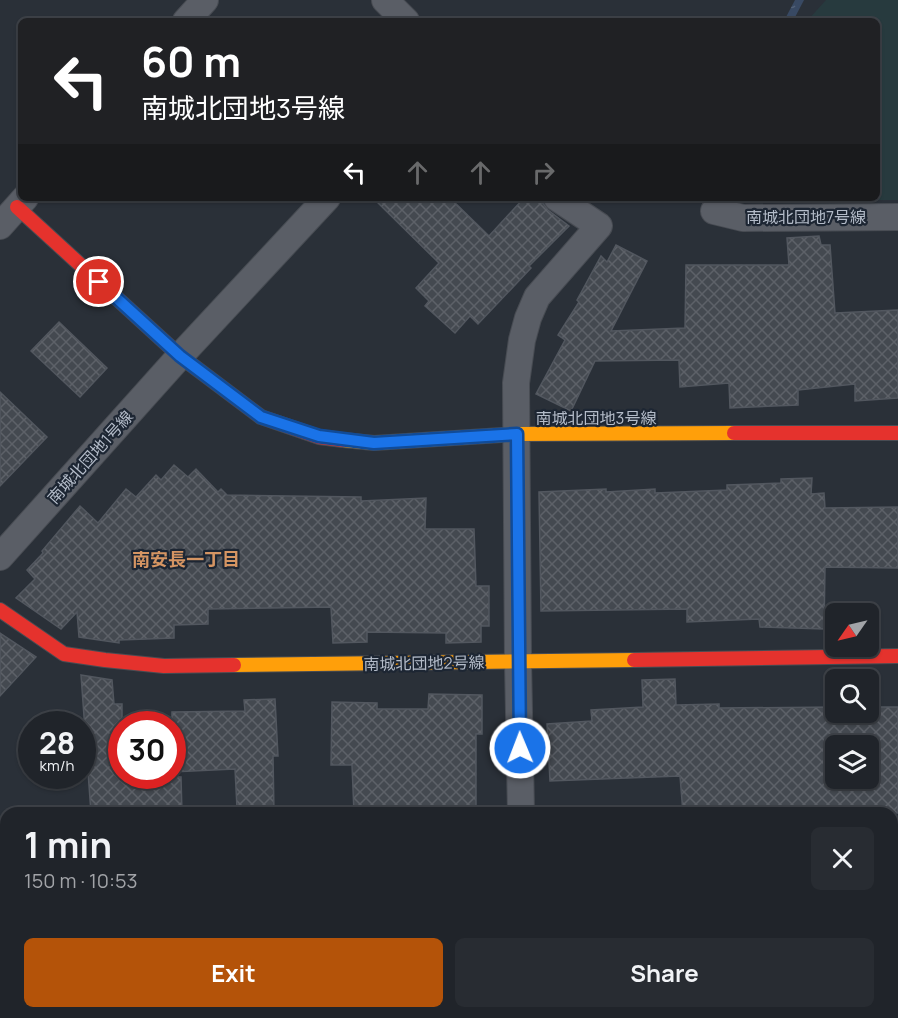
<!DOCTYPE html>
<meta charset="utf-8">
<style>
:root{--surface:#20242a;--page:#282c32;--text:#f1f3f6;--muted:#a2a4a8;--line:#3d4147;--accent:#b45309}
body{margin:0;font-family:Manrope,"Noto Sans JP",sans-serif;background:var(--page);color:var(--text);height:100vh;display:flex;flex-direction:column;font-size:22px;white-space:nowrap}
*{box-sizing:border-box;margin:0}
p{font-size:20px;color:var(--muted)}
.icon{flex:none;width:33px;height:33px;fill:none;stroke:currentColor;stroke-width:2;stroke-linecap:round;stroke-linejoin:round}
.map{position:relative;flex:1;overflow:hidden}
.side{position:absolute;left:0px;top:807px;width:898px;height:212px;display:flex;flex-direction:column;background:var(--surface);border-radius:18px 18px 0 0;box-shadow:0 2px 4px #0004,0 0 0 2px var(--line)}
.side>*{flex:none}
.hud{position:absolute;left:18px;top:18px;width:862px;height:183px;border-radius:9px;box-shadow:0 2px 4px #0004,0 0 0 2px var(--line);background:#202124;color:#fff;overflow:hidden}
.needle{width:39px;rotate:236deg}
.fabs{position:absolute;left:825px;top:603px;display:grid;gap:12px}
.fabs a{display:grid;place-items:center;width:54px;height:54px;border-radius:9px;background:var(--surface);box-shadow:0 2px 4px #0004,0 0 0 2px var(--line);font-size:30px}
.speed{position:absolute;left:18px;top:711px;display:flex;gap:12px;font-size:30px;font-weight:700;text-align:center}
.speed>*{display:grid;place-content:center;width:78px;height:78px;border-radius:50%;background:var(--surface);box-shadow:0 2px 4px #0004,0 0 0 2px var(--line);line-height:1}
.speed small{font-size:15px;font-weight:400}
.speed .limit{border:9px solid #d22;background:#fff;color:#111}
.pin{position:absolute;display:grid;place-items:center;width:51px;height:51px;color:#fff;margin:-26px;border:3px solid #fff;border-radius:50%;box-shadow:0 2px 6px #0007}
.me{position:absolute;width:66px;margin:-33px;rotate:359deg;stroke-linejoin:round;filter:drop-shadow(0 0 4px #0008)}
.turn{display:flex;align-items:center;gap:21px;height:126px;padding:0 24px;font-size:27px}
.turn .icon{width:78px;height:78px;stroke-width:2.5}
.turn b{display:block;font-size:42px;line-height:51px}
.lanes{display:flex;align-items:center;height:57px;padding:0 24px;background:#0003;justify-content:center;gap:30px;direction:ltr}
.lanes .off{opacity:.35}
.round{display:grid;place-items:center;flex:none;width:63px;height:63px;border-radius:9px;background:var(--page)}
.headline{display:flex;align-items:center;justify-content:space-between;height:102px;padding:0 24px}
h1{font-size:36px;font-weight:700;line-height:45px}
.primary-button{display:flex;gap:12px;margin-top:auto;padding:12px 24px}
.primary-button a{flex:1;height:69px;border-radius:9px;background:var(--accent);color:#fff;font-size:24px;font-weight:700;line-height:69px;text-align:center}
.primary-button a+a{background:var(--page);color:var(--text)}
.map>svg:first-child{display:block}
</style>
<div class="map">
<svg width="898" height="1018" viewBox="0 0 898 1018">
<defs>
<pattern id="water-ripples" width="26" height="14" patternUnits="userSpaceOnUse" patternTransform="scale(1.5)"><rect width="26" height="14" fill="#384963"/><path d="M2 4q2-2 4 0t4 0M15 11q2-2 4 0t4 0" fill="none" stroke="#526178"/></pattern>
<pattern id="building-cross-hatch" width="8" height="8" patternUnits="userSpaceOnUse" patternTransform="scale(1.5)"><rect width="8" height="8" fill="#444950"/><path d="M0 0l8 8M0 8l8-8" fill="none" stroke="#5d6168"/></pattern>
</defs>
<rect width="100%" height="100%" fill="#2a3038"/>
<!-- green -->
<polygon fill="#273a3e" points="826,0 898,0 898,200 738,200 732,198 878,198 878,21 807,21"/>
<!-- water -->
<polygon fill="url(#water-ripples)" points="795,0 804,0 793,21 784,21"/>
<!-- building -->
<g fill="url(#building-cross-hatch)" stroke="#52575f" stroke-width="1.5" fill-rule="evenodd">
<polygon points="373,198 450,198 489,236 524,198 539,198 548,210 569,226 529,266 531,268 478,324 470,316 455,333 425,306 429,301 416,288 439,263"/>
<polygon points="819,236 821,245 830,245 835,313 898,310 898,398 855,401 855,384 798,390 798,405 730,408 729,383 680,387 679,360 595,361 571,411 536,394 565,340 558,335 579,302 577,300 601,256 607,262 616,245 647,261 611,331 685,328 686,265 789,265 787,238"/>
<polygon points="59,322 107,368 80,397 31,351"/>
<polygon points="0,392 47,437 0,486"/>
<polygon points="174,465 188,477 196,469 218,492 221,489 227,495 361,497 361,501 426,498 425,529 474,529 476,586 489,586 489,626 481,626 481,642 446,643 446,633 367,632 367,642 333,643 331,607 208,609 208,624 174,625 174,638 119,640 119,643 79,637 77,612 61,629 16,598 35,579 27,570 43,553 42,551 80,506 98,523 126,489 136,497 156,475 161,480"/>
<polygon points="812,478 811,494 824,493 825,508 898,507 898,568 825,567 824,629 760,627 759,619 687,622 687,609 541,611 539,492 606,489 606,492 655,489 655,493 727,490 727,485 781,483 781,479"/>
<polygon points="0,633 36,657 0,696"/>
<polygon points="81,675 112,680 114,704 122,704 122,776 181,777 182,813 91,813"/>
<path d="M675 679 676 705 719 704V708L836 707V712H868V707H898V813H683L680 776 550 781 547 724 592 721 591 710 643 707 642 680ZM836 746H868V778H836Z"/>
<polygon points="429,694 482,695 482,734 476,734 476,813 354,813 352,765 331,765 332,702 377,703 377,709 428,709"/>
<polygon points="275,699 278,756 273,756 274,813 242,813 242,808 237,808 235,769 172,772 172,712 245,711 244,700"/>
</g>
<g fill="none" stroke-linecap="round" stroke-linejoin="round">
<!-- street casing -->
<g stroke="#484c53" stroke-width="28">
<g id="street">
<polyline points="385,0 406,21"/>
<polyline points="186,21 205,0"/>
<polyline points="714,211 743,218 898,217"/>
<polyline points="0,226 25,198"/>
<polyline points="0,557 180,356 327,198"/>
<polyline points="521,813 518,662 516,383 522,340 528,318 537,297 599,226 557,198"/>
<polyline points="892,868 898,868"/>
<polyline points="0,887 6,887"/>
</g>
</g>
<!-- slow casing -->
<g stroke="#484c53" stroke-width="16">
<g id="slow">
<polyline points="343,440 374,443 517,434 734,433"/>
<polyline points="234,665 634,660"/>
</g>
</g>
<!-- jam casing -->
<g stroke="#484c53" stroke-width="16">
<g id="jam">
<polyline points="17,207 180,356 261,417 319,437 343,440"/>
<polyline points="734,433 898,433"/>
<polyline points="0,610 64,654 105,660 164,666 234,665"/>
<polyline points="634,660 898,656"/>
</g>
</g>
<!-- street -->
<use href="#street" stroke="#5a5e66" stroke-width="26"/>
<!-- slow -->
<use href="#slow" stroke="#ff9f0a" stroke-width="14"/>
<!-- jam -->
<use href="#jam" stroke="#e5322d" stroke-width="14"/>
</g>
<g fill="none" stroke-linecap="round" stroke-linejoin="round">
<!-- route casing -->
<g stroke="#114b97" stroke-width="15">
<polyline id="route" points="99,282 180,356 261,417 319,436 374,443 517,434 520,748"/>
</g>
<!-- route -->
<use href="#route" stroke="#1a73e8" stroke-width="10"/>
</g>
<g text-anchor="middle" stroke-width="4.5" stroke-linejoin="round" paint-order="stroke">
<!-- street labels -->
<g font-size="16" fill="#b4bcc9" stroke="#1d2633">
<text x="806" y="223">南城北団地7号線</text>
<text x="596" y="424">南城北団地3号線</text>
<text transform="translate(90 457) rotate(-48)" y="6">南城北団地1号線</text>
<text transform="translate(424 663) rotate(-1)" y="6">南城北団地2号線</text>
</g>
<!-- neighbourhood labels -->
<g font-size="18" font-weight="bold" fill="#d59563" stroke="#1d2633">
<text x="186" y="566">南安長一丁目</text>
</g>
</g>
</svg>
<div class="fabs">
<a><svg class="needle" viewBox="-14 -14 28 28"><path d="M0-13l5 13h-10z" fill="#e53935"/><path d="M0 13l5-13h-10z" fill="#a2a4a8"/></svg></a>
<a><svg class="icon" aria-label="search" viewBox="0 0 24 24"><circle cx="10" cy="10" r="6"/><path d="M15 15l6 6"/></svg></a>
<a><svg class="icon" aria-label="layers" viewBox="0 0 24 24"><path d="M12 4l9 5-9 5-9-5zM3 14l9 5 9-5"/></svg></a>
</div>
<div class="speed"><div>28<small>km/h</small></div><div class="limit">30</div></div>
<div class="pin" style="left:99px;top:282px;background:#d93025"><svg class="icon" aria-label="arrive" viewBox="0 0 24 24"><path d="M6 21V4h12l-3 4 3 4H6"/></svg></div>
<svg class="me" style="left:520px;top:748px" viewBox="-20 -20 40 40"><circle r="17" fill="#1a73e8" stroke="#fff" stroke-width="3"/><path d="M0-11L8 9 0 5-8 9z" fill="#fff"/></svg>
<div class="hud">
<div class="turn"><svg class="icon" aria-label="left" viewBox="0 0 24 24"><path d="M17 20v-9H6M10 6l-5 5 5 5"/></svg><div><b>60 m</b>南城北団地3号線</div></div>
<div class="lanes"><svg class="icon" aria-label="left" viewBox="0 0 24 24"><path d="M17 20v-9H6M10 6l-5 5 5 5"/></svg><svg class="icon off" aria-label="ahead" viewBox="0 0 24 24"><path d="M12 20V5M6 11l6-6 6 6"/></svg><svg class="icon off" aria-label="ahead" viewBox="0 0 24 24"><path d="M12 20V5M6 11l6-6 6 6"/></svg><svg class="icon off" aria-label="right" viewBox="0 0 24 24"><path d="M7 20v-9h11M14 6l5 5-5 5"/></svg></div>
</div>
<section class="side">
<div class="headline"><div><h1>1 min</h1><p>150 m · 10:53</p></div><a class="round"><svg class="icon" aria-label="close" viewBox="0 0 24 24"><path d="M6 6l12 12M18 6L6 18"/></svg></a></div>
<div class="primary-button"><a>Exit</a><a>Share</a></div>
</section>
</div>
